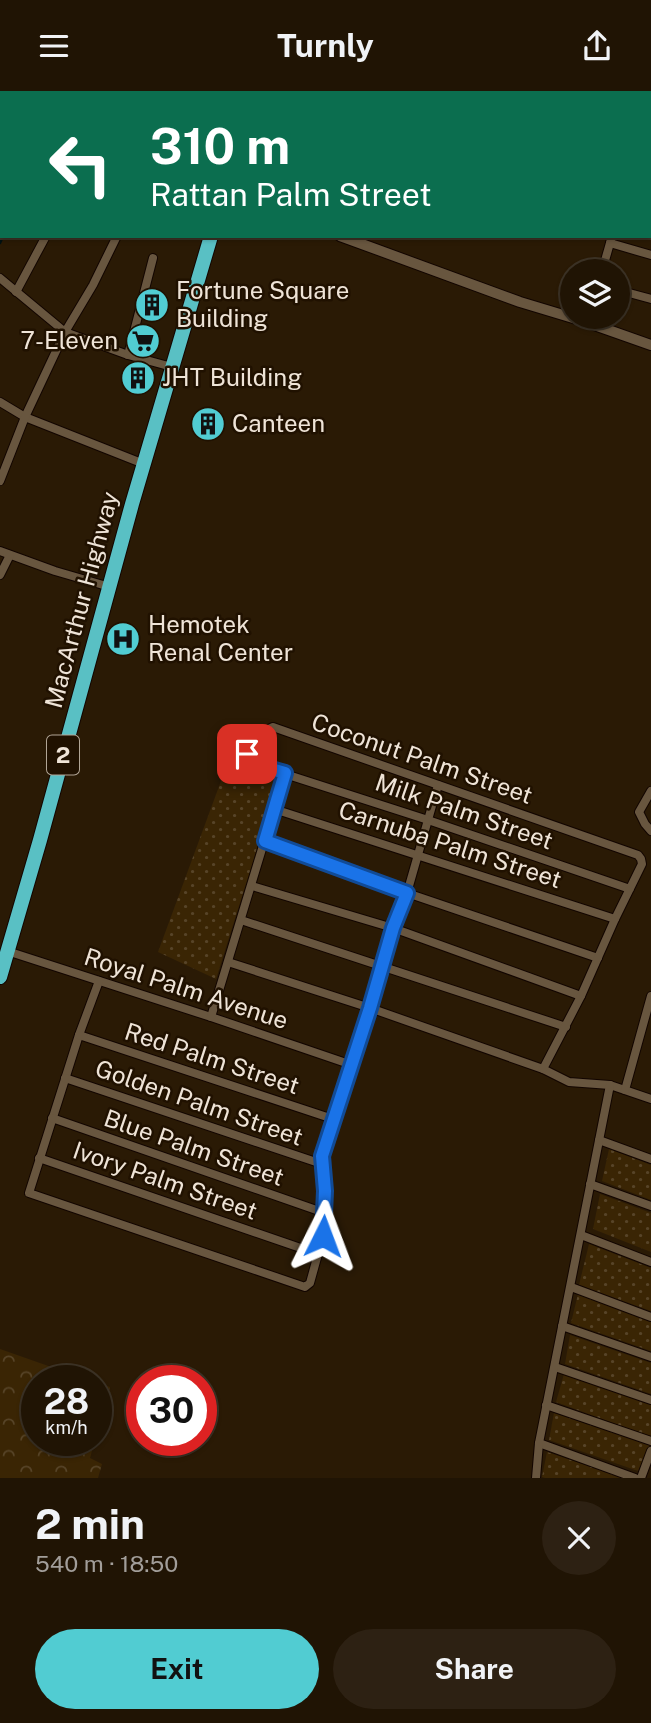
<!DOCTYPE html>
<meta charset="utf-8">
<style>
:root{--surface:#201404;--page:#2d2113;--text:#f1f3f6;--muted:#a29e9a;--line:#3d3326;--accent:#51ccd2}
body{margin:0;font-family:"Public Sans",sans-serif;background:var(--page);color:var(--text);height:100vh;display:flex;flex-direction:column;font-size:26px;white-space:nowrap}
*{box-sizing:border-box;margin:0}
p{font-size:23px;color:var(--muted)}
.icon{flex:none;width:38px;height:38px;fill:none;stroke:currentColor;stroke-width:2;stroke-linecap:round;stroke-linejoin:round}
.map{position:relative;height:1387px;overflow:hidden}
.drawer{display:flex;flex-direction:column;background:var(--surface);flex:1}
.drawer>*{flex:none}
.banner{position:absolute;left:0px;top:0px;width:651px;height:147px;box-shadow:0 2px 5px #0004,0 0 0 2px var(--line);background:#0b6e4f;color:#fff;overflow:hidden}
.buttons{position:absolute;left:560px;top:168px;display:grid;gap:14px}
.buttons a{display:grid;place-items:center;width:70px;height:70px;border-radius:50%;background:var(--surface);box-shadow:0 2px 5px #0004,0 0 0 2px var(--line);font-size:35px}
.speed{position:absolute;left:21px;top:1274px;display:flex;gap:14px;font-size:35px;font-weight:700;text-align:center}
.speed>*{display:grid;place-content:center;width:91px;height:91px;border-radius:50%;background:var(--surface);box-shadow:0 2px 5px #0004,0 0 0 2px var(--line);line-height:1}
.speed small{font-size:18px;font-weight:400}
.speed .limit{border:10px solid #d22;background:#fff;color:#111}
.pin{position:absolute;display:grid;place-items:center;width:60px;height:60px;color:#fff;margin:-30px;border-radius:14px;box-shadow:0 4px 10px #0006}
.me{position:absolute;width:77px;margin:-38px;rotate:3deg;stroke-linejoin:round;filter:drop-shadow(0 0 5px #0008)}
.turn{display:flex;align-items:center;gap:24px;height:147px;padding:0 35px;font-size:32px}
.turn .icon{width:91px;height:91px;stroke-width:2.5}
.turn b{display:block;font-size:49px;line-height:60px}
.round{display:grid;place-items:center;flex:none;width:74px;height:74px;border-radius:37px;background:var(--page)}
.overview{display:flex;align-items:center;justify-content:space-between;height:119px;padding:0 35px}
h1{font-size:42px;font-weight:700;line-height:52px}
.button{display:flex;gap:14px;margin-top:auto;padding:14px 35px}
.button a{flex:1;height:80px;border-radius:42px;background:var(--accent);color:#111;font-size:28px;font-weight:700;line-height:80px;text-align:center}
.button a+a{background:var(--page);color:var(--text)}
header{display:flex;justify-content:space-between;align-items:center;height:91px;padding:0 35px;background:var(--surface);font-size:32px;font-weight:700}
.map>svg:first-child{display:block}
</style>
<header><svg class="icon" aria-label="menu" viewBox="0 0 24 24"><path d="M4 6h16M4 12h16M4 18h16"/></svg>Turnly<svg class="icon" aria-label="share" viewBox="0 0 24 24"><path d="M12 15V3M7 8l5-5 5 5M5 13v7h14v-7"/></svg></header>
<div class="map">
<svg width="651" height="1387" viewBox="0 0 651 1387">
<defs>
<pattern id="grass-dots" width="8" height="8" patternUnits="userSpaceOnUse" patternTransform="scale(1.75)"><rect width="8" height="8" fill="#3a2504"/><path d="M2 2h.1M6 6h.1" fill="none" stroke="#574428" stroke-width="1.8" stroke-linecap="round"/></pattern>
<pattern id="forest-crowns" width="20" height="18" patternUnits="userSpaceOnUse" patternTransform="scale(1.75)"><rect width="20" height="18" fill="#3a2504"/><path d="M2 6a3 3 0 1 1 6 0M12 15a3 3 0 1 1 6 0" fill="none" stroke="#574428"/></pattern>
</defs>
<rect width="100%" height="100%" fill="#2a1a05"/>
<!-- grass -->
<g fill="url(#grass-dots)">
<polygon points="228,671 279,688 216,888 158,861"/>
<polygon points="609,1058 651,1074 651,1109 602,1090"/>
<polygon points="600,1103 651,1122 651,1161 593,1138"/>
<polygon points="589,1153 651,1177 651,1220 579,1194"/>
<polygon points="578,1203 651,1231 651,1260 571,1232"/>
<polygon points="570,1244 651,1272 651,1303 565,1273"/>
<polygon points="564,1283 651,1313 651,1346 556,1311"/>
<polygon points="554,1322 650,1354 638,1380 549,1349"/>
<polygon points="547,1361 624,1387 545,1387 542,1386"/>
</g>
<!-- forest -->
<g fill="url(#forest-crowns)">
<polygon points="0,1258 91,1290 37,1290 37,1349 95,1349 90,1367 102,1373 98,1387 0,1387"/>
<polygon points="96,1292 110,1296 96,1345"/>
</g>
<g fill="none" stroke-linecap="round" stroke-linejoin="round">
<!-- stream -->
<g stroke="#021112" stroke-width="2.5">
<polyline points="26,2 26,0"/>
<polyline points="0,152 3,145"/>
</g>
<!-- street casing -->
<g stroke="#120500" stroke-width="10">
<g id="street">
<polyline points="75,0 79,2"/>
<polyline points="5,2 5,0"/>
<polyline points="172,2 173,0"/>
<polyline points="610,152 651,164"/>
<polyline points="602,180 612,145"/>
<polyline points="0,187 65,241 128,264 172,276"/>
<polyline points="618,199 651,208"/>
<polyline points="16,201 46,145"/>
<polyline points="128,264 153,167"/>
<polyline points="0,311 25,326 144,373"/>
<polyline points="0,390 25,326 65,241 93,194 117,145"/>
<polyline points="0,460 55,480 110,496"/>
<polyline points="0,484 10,464"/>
<polyline points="651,700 639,721 645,733 651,740"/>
<polyline points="274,718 615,828"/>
<polyline points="265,750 407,802 598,867"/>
<polyline points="252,795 393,837 581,905"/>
<polyline points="241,829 566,936"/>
<polyline points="7,860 211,926 352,974"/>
<polyline points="228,871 370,917 543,978 569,991 610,994 651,1008"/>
<polyline points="99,890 79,944 29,1102 305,1196 310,1192 323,1145 325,1100 322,1065 370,917 393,837 407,802 438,694"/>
<polyline points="211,926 285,682"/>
<polyline points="79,944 333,1028"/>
<path d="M543 978 581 905 615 828 642 773 641 768 638 764 273 636C260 641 249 655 247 669L254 673 428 729 630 798"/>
<polyline points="65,987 322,1073"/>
<polyline points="625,999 651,905"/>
<polyline points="52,1027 325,1122"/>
<polyline points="599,1049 651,1068"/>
<polyline points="39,1067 318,1163"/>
<polyline points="590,1093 651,1115"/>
<polyline points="581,1144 651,1171"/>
<polyline points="571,1196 651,1226"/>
<polyline points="562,1235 651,1266"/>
<polyline points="555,1276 651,1309"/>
<polyline points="546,1314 651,1350"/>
<polyline points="539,1352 635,1387"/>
<polyline points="536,1387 539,1352 610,994"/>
<polyline points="641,1387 651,1360"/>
</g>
</g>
<!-- secondary casing -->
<g stroke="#120500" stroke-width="12">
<g id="secondary">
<polyline points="0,9 2,10"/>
<polyline points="340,145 520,211 583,230 651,254"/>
</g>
</g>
<!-- highway casing -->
<g stroke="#120500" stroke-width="16">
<g id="highway">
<polyline points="251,2 251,0"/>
<polyline points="0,886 40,749 132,413 211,145"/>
</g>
</g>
<!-- street -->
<use href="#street" stroke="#68563f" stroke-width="8"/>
<!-- secondary -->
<use href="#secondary" stroke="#68563f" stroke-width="10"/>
<!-- highway -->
<use href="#highway" stroke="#59c0c4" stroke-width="14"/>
</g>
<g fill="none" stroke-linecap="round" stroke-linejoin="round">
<!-- route casing -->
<g stroke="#114b97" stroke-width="18">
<polyline id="route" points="247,663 247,668 254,673 285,682 265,750 407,802 393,837 370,917 322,1065 325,1100 323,1145"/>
</g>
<!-- route -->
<use href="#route" stroke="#1a73e8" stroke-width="12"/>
</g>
<!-- icons -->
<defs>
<g id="building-disc" transform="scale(1.75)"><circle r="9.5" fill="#51ccd2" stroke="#201100"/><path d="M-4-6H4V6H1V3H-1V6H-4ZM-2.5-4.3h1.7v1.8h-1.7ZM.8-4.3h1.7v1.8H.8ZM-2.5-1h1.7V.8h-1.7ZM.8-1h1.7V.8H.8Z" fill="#111"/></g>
<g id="supermarket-disc" transform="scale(1.75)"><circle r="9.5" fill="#51ccd2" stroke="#201100"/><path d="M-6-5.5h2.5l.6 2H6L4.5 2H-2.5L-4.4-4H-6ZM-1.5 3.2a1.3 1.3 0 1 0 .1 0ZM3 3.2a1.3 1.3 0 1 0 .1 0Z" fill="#111"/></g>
<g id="hospital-disc" transform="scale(1.75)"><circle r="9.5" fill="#51ccd2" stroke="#201100"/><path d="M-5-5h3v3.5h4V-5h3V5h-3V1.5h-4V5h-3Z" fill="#111"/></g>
</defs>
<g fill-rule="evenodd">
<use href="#building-disc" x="152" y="214"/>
<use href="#supermarket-disc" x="143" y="250"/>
<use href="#building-disc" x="138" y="287"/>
<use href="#building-disc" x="208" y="333"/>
<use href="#hospital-disc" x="123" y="548"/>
</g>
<g text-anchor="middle" stroke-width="5" stroke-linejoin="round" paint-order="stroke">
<!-- shield labels -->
<rect fill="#201100" stroke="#b1a596" stroke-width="2" x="47" y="644.5" width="32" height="39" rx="5"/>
<g font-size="23" font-weight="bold" fill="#efe4d7">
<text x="63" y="672">2</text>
</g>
<!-- poi labels -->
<g font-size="24" fill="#efe4d7" stroke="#201100" text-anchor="start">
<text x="176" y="208">Fortune Square<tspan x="176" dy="28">Building</tspan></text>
<text x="118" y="258" text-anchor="end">7-Eleven</text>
<text x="162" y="295">JHT Building</text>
<text x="232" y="341">Canteen</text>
<text x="148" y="542">Hemotek<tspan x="148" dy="28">Renal Center</tspan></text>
</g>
<!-- street labels -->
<g font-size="24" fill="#efe4d7" stroke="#201100">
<text transform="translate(82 509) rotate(-75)" y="8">MacArthur Highway</text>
<text transform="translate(422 668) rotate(19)" y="8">Coconut Palm Street</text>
<text transform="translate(464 721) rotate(19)" y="8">Milk Palm Street</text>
<text transform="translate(450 754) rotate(18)" y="8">Carnuba Palm Street</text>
<text transform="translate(186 898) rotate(18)" y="8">Royal Palm Avenue</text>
<text transform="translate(212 968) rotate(18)" y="8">Red Palm Street</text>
<text transform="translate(199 1012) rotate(19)" y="8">Golden Palm Street</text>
<text transform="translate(194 1057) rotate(19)" y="8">Blue Palm Street</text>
<text transform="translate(165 1090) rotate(19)" y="8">Ivory Palm Street</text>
</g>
</g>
</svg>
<div class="buttons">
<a><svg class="icon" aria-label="layers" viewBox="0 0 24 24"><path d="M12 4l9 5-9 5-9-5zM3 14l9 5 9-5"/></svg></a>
</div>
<div class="speed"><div>28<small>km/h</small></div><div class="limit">30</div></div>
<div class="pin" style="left:247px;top:663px;background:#d93025"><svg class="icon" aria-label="arrive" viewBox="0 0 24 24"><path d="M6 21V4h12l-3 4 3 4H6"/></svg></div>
<svg class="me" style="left:323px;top:1145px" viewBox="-20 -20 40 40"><path d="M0-17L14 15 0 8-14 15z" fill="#1a73e8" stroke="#fff" stroke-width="4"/></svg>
<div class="banner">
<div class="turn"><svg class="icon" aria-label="left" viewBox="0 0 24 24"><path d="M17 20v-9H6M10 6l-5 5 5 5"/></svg><div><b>310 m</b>Rattan Palm Street</div></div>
</div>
</div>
<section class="drawer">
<div class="overview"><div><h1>2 min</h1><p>540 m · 18:50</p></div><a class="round"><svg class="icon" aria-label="close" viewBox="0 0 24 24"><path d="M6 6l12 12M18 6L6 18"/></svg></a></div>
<div class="button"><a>Exit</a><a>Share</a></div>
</section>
